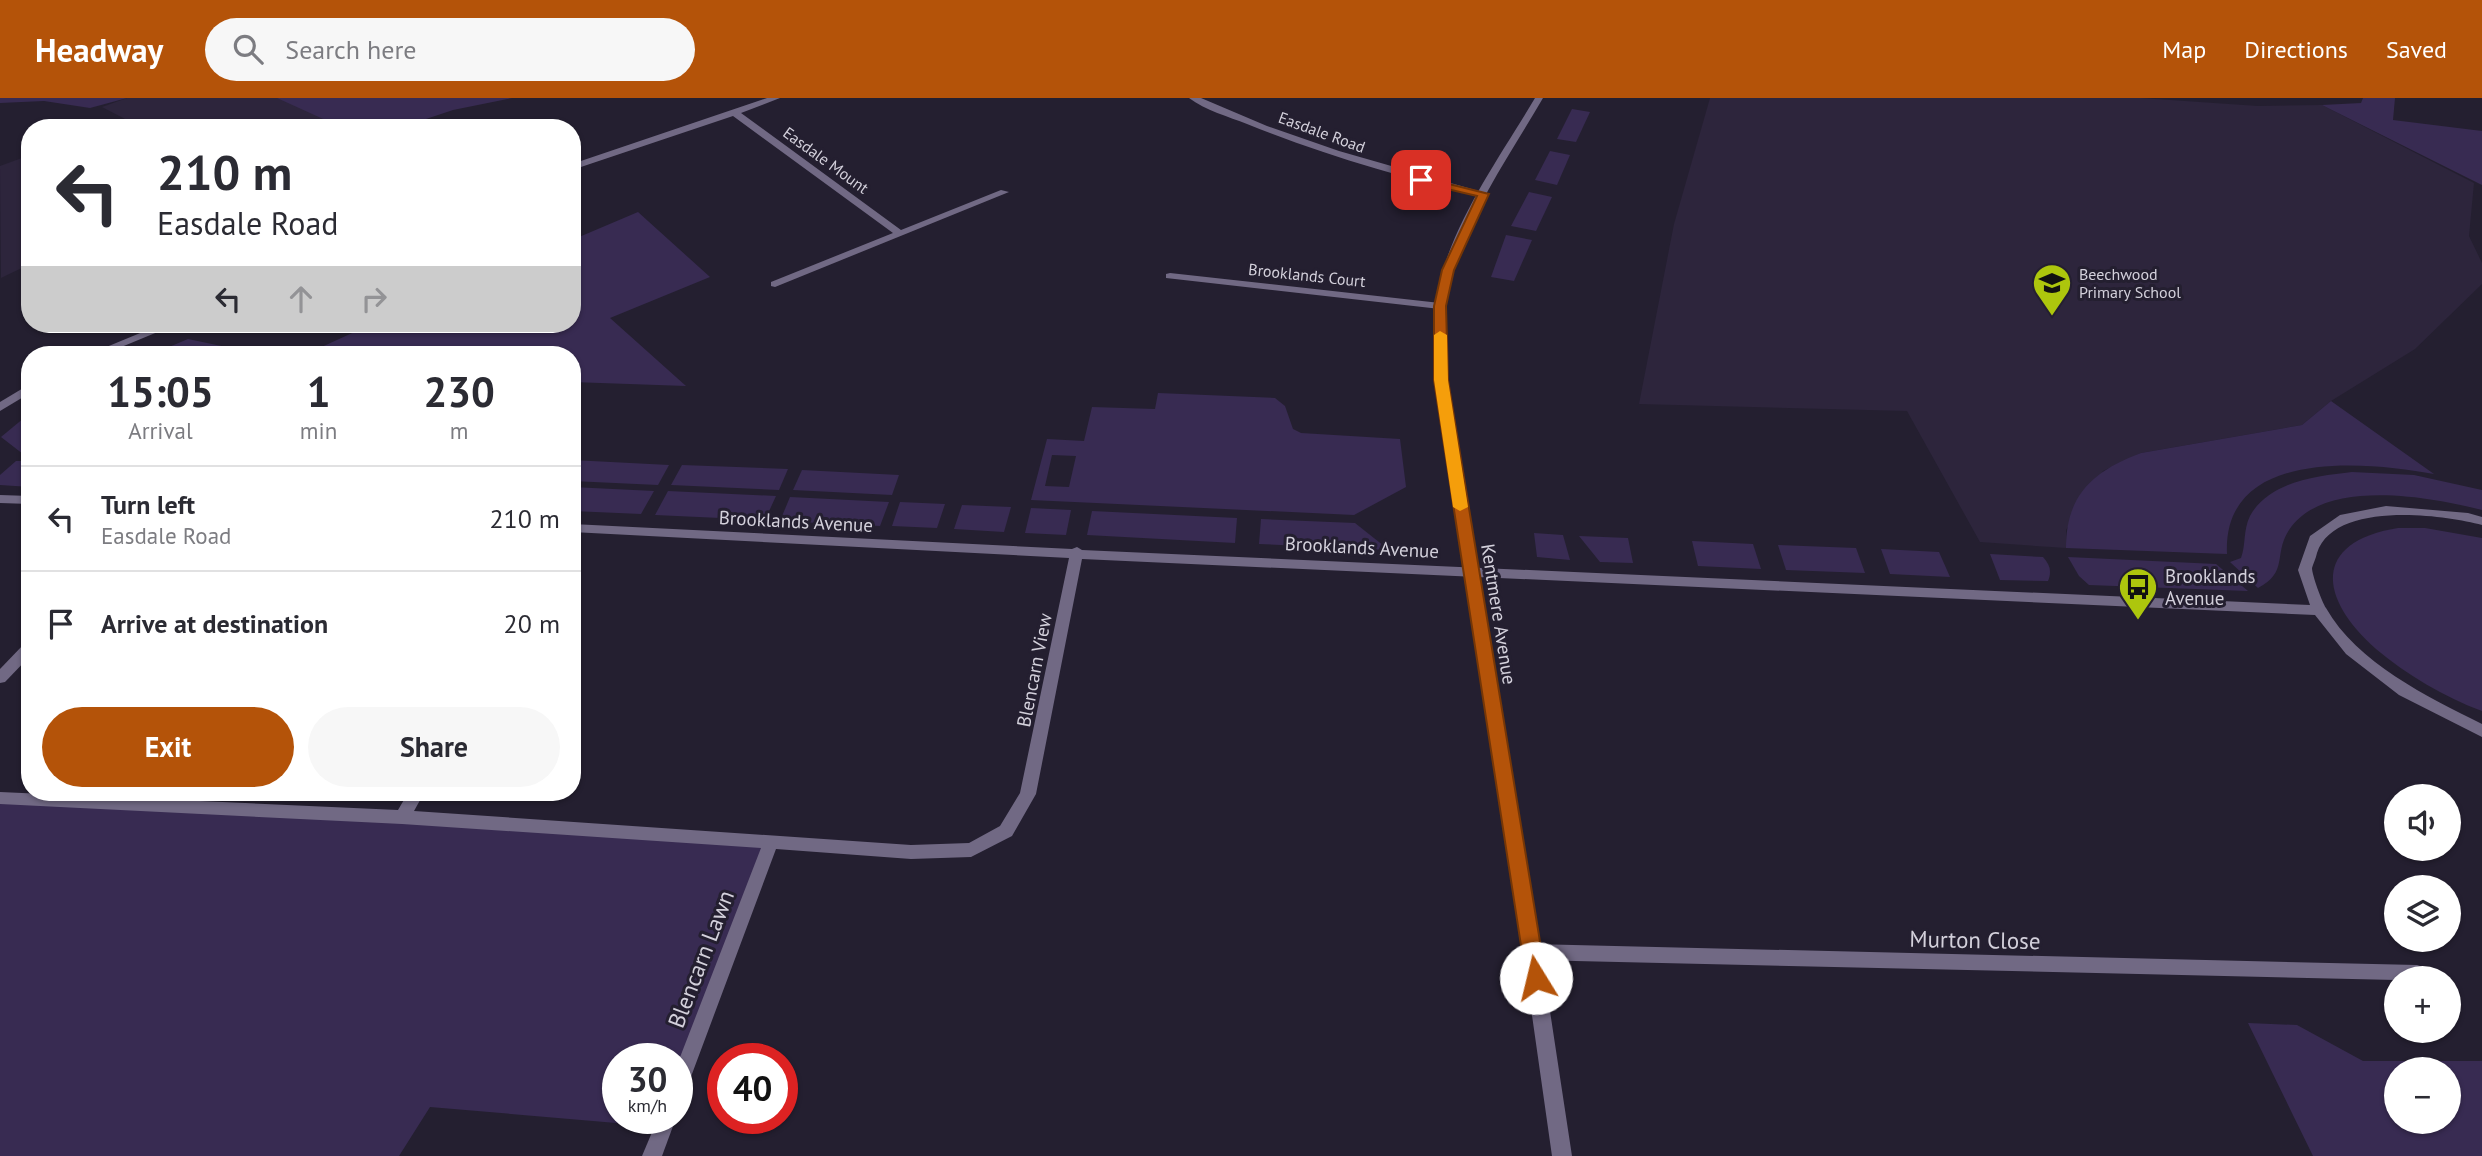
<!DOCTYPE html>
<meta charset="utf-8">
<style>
:root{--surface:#fff;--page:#f7f7f7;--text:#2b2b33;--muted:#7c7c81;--line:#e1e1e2;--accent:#b45309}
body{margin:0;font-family:"PT Sans",sans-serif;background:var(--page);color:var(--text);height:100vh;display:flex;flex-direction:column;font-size:26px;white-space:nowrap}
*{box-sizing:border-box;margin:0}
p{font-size:23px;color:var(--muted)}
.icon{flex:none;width:38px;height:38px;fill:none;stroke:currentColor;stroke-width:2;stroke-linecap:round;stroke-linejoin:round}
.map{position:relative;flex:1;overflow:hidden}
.sheet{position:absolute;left:21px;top:248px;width:560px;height:455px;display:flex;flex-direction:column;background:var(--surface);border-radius:28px;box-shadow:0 2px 5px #0004}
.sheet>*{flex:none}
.hud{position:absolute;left:21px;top:21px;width:560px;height:214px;border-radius:28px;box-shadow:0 2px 5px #0004;background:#fff;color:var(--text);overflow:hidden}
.controls{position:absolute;left:2384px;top:686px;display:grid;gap:14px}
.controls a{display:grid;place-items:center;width:77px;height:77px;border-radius:50%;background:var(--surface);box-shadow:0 2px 5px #0004;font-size:35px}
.speed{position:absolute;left:602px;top:945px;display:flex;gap:14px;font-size:35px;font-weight:700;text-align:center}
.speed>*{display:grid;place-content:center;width:91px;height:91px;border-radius:50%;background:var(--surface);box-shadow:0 2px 5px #0004;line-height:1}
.speed small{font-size:18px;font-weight:400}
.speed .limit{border:10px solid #d22;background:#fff;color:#111}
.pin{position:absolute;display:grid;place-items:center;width:60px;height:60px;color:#fff;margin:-30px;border-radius:14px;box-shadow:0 4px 10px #0006}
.me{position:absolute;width:77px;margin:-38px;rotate:351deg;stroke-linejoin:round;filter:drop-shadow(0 0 5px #0008)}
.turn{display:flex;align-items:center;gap:24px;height:147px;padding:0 21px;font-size:32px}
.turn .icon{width:91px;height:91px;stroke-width:2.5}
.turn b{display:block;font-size:49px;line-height:60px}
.lanes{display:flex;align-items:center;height:66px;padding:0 21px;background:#0003;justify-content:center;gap:35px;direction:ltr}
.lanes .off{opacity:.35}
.eta{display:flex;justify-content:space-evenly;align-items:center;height:119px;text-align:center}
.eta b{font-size:42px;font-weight:600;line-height:49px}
.cta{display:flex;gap:14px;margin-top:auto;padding:14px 21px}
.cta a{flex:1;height:80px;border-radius:42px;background:var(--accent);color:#fff;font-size:28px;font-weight:600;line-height:80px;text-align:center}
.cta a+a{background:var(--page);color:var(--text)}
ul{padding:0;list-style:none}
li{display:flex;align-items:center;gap:21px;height:105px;padding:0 21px;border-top:2px solid var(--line)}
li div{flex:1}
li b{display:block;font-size:26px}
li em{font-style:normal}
header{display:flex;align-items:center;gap:42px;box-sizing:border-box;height:98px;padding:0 35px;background:var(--accent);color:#fff}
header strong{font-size:33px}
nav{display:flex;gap:38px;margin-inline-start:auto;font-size:24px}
.search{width:490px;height:63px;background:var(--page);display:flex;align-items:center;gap:18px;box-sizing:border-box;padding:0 24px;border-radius:38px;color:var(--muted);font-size:26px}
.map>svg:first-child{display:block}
</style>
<header>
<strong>Headway</strong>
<div class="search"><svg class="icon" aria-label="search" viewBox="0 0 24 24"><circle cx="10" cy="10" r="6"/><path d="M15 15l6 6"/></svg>Search here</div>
<nav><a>Map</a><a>Directions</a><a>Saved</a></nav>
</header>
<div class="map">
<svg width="2482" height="1058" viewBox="0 0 2482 1058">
<rect width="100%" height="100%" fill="#241f30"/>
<!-- built -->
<g fill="#2d253c">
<polygon points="127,0 391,0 325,30 103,30 125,21 102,9"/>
<polygon points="1710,0 2141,0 2258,8 2322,7 2474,85 2469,138 2482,165 2482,186 2415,251 2331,303 2302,327 2141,355 2103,373 2066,432 2066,450 1980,444 1907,313 1639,306 1674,126"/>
<polygon points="30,57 30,166 1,180 0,68"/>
</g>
<!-- green -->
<g fill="#382b52" fill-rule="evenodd">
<polygon points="0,0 127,0 90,10 44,3 0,5"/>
<polygon points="277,0 512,0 453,12 399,30 324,30 341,21 332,25"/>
<polygon points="2363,0 2395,0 2393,22 2482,33 2482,87 2322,7 2361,5"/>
<polygon points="1572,11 1590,14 1576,44 1557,41"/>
<polygon points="1550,53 1570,57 1557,87 1535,82"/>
<polygon points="1529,94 1552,99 1536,133 1511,128"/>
<polygon points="638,114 710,179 610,220 686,288 572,284 572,257 304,257 372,226 572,226 572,142"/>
<polygon points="1506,137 1532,142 1514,183 1491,179"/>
<polygon points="188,241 265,257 207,257 169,249"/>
<path d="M1158 295 1275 300 1285 308 1293 331 1301 335 1400 341 1406 389 1354 417 1031 402 1047 341 1084 343 1092 309 1155 311ZM1052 357 1076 358 1069 389 1045 388Z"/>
<path d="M2331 303 2434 376C2364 363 2222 350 2227 456L2066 450C2066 397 2093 373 2141 355L2302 327Z"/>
<polygon points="30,315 30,357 23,356 1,339"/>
<polygon points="572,362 669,367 658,387 572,383"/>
<polygon points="16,363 30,363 30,389 0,387 0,377"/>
<polygon points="682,367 788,371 779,392 671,387"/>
<polygon points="802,372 899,377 892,397 793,392"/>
<path d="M2352 374 2414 377 2482 392V412C2431 399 2324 379 2289 432 2273 457 2289 474 2258 490L2230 464 2241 460C2246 447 2243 432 2250 418 2269 383 2317 378 2352 374Z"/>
<polygon points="572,389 654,393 641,416 572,413"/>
<polygon points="668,393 776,398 765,422 655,417"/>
<polygon points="790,399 889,404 880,428 780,423"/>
<polygon points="900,404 945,406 937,430 892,428"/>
<polygon points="962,407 1011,409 1004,434 954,431"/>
<polygon points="1031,410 1071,412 1066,437 1025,435"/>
<polygon points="1092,413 1237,420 1235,445 1087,437"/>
<polygon points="1261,421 1355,425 1389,452 1259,446"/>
<path d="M2398 430H2425L2482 440V613C2444 599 2407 577 2376 551 2319 501 2311 444 2398 430Z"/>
<polygon points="1534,435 1563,437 1570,462 1537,459"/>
<polygon points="1579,438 1628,440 1633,465 1600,464"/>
<polygon points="1692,443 1753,446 1761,471 1698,468"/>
<polygon points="1778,447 1856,450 1865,475 1786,472"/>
<polygon points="1881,451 1939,454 1950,479 1890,476"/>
<path d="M1990 456 2043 459C2050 467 2052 473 2048 483L2000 482Z"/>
<polygon points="2068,459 2216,466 2248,493 2089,487 2079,478"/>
<polygon points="0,700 770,747 677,992 677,961 618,961 618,1020 667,1020 663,1029 430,1009 399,1058 0,1058"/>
<path d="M2248 925 2297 927 2363 963H2482V1058H2313ZM2396 971H2448V1024H2396Z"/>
</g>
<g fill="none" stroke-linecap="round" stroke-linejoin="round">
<!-- minor -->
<g fill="#716984" fill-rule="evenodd">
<polygon points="767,0 780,0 741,15 901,132 1001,92 1009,94 775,189 771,188 771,184 893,135 733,18 572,72 572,66"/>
<path d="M1189 0H1201L1267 28 1339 53 1489 96 1484 99C1403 80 1324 57 1247 26 1229 19 1205 12 1189 0Z"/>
<polygon points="1170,175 1440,205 1445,208 1440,211 1166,180 1166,176"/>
<polygon points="162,226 177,226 102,257 87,257"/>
<polygon points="30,286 30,295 0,313 0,304"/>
<polygon points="0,397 30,398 30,406 0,405"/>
<path d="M2386 408 2468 415 2482 419V427C2441 416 2334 403 2317 455 2316 460 2313 466 2312 470 2312 477 2322 504 2326 510 2357 565 2428 599 2482 626V639L2399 597 2346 556 2315 517 1082 461 1036 696 1012 738 971 759 911 761 776 751 686 992 684 998 677 1001V967L761 750 402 726 0 706V694L398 712 408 695H424L414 713 911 747 969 745 1000 728 1020 695 1069 460 572 434V426L1072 451 1077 449 1082 452 2310 507 2298 472 2310 438 2340 417Z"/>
<polygon points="30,544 30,558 5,584 0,585 0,571 25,545"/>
<polygon points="1532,846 2417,867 2423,869 2426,875 2423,880 2396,880 2396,882 1532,862 1526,859 1523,854 1526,849"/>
<polygon points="658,1020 676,1020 662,1058 642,1058"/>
</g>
<!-- tertiary -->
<path fill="#716984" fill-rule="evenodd" d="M1535 0H1543C1506 64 1456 132 1445 207 1442 232 1446 257 1447 282L1541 854 1572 1058H1552L1523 854 1435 282C1435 257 1431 231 1435 207 1446 132 1497 64 1535 0Z"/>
</g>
<!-- route -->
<polygon fill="#b45309" stroke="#753606" stroke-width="2" points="1421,79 1489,96 1454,172 1446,208 1448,282 1546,880 1543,886 1536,889 1529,886 1526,880 1434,282 1434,208 1442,172 1477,98 1417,84 1416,82"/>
<!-- slow -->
<polygon fill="#f59e0b" points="1440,233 1447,237 1448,282 1468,409 1460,413 1453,409 1434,282 1434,237"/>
<!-- icons -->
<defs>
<g id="school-pin" transform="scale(2.0125)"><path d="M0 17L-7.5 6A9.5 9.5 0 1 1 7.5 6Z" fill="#adc60d" stroke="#241f30"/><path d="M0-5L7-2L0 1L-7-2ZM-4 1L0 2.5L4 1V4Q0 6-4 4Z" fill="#111"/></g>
<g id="bus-pin" transform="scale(2.0125)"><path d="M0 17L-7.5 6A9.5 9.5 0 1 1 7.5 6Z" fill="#adc60d" stroke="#241f30"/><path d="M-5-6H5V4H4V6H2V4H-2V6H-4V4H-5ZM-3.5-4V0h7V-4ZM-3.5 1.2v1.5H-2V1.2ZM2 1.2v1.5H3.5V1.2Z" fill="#111"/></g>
</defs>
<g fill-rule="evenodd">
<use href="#school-pin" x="2052" y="185"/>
<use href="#bus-pin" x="2138" y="489"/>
</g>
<g text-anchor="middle" stroke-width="6" stroke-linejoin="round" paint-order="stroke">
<!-- far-street labels -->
<g font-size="16" fill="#d3d0db" stroke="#241f30">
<text transform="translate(1322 34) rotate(20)" y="6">Easdale Road</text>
<text transform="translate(826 62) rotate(36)" y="6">Easdale Mount</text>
<text transform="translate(1307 177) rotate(6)" y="6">Brooklands Court</text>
</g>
<!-- far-poi labels -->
<g font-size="16" fill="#d3d0db" stroke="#241f30" text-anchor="start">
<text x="2079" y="182">Beechwood<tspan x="2079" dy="18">Primary School</tspan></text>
</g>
<!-- street labels -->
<g font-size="19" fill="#d3d0db" stroke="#241f30">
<text transform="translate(796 423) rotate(3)" y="7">Brooklands Avenue</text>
<text transform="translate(1362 449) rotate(3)" y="7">Brooklands Avenue</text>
<text transform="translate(1499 516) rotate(81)" y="7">Kentmere Avenue</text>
<text transform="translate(1034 572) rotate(-79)" y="7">Blencarn View</text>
</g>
<!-- poi labels -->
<g font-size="19" fill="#d3d0db" stroke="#241f30" text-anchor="start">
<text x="2165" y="485">Brooklands<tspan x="2165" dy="22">Avenue</tspan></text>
</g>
<!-- near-street labels -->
<g font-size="23" fill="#d3d0db" stroke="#241f30">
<text transform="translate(1975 842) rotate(1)" y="8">Murton Close</text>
<text transform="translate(701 861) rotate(-69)" y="8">Blencarn Lawn</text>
</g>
</g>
</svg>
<div class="controls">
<a><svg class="icon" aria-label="sound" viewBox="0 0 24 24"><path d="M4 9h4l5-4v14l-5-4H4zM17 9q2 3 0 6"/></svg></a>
<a><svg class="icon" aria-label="layers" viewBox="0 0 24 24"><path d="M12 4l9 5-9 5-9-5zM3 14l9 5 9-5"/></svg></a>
<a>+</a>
<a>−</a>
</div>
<div class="speed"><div>30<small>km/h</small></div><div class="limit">40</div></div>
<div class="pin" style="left:1421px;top:82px;background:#d93025"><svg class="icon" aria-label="arrive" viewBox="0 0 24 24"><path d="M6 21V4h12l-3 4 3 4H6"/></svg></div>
<svg class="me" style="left:1536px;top:880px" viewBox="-20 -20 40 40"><circle r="19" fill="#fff"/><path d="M0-13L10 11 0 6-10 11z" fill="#b45309"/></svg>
<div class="hud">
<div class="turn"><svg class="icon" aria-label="left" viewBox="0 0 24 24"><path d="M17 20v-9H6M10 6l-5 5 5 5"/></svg><div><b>210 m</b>Easdale Road</div></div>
<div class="lanes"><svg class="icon" aria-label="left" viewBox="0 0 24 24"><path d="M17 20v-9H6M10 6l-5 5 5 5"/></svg><svg class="icon off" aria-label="ahead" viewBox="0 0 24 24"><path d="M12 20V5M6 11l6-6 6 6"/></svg><svg class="icon off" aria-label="right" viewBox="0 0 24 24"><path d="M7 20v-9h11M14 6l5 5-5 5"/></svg></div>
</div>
<section class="sheet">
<div class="eta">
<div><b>15:05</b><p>Arrival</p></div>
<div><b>1</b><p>min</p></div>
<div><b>230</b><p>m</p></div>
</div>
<ul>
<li><svg class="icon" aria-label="left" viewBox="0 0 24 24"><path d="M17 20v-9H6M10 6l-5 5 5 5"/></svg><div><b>Turn left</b><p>Easdale Road</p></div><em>210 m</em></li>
<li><svg class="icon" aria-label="arrive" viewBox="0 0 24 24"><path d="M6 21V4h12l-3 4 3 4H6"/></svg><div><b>Arrive at destination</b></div><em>20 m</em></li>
</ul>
<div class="cta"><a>Exit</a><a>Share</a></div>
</section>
</div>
